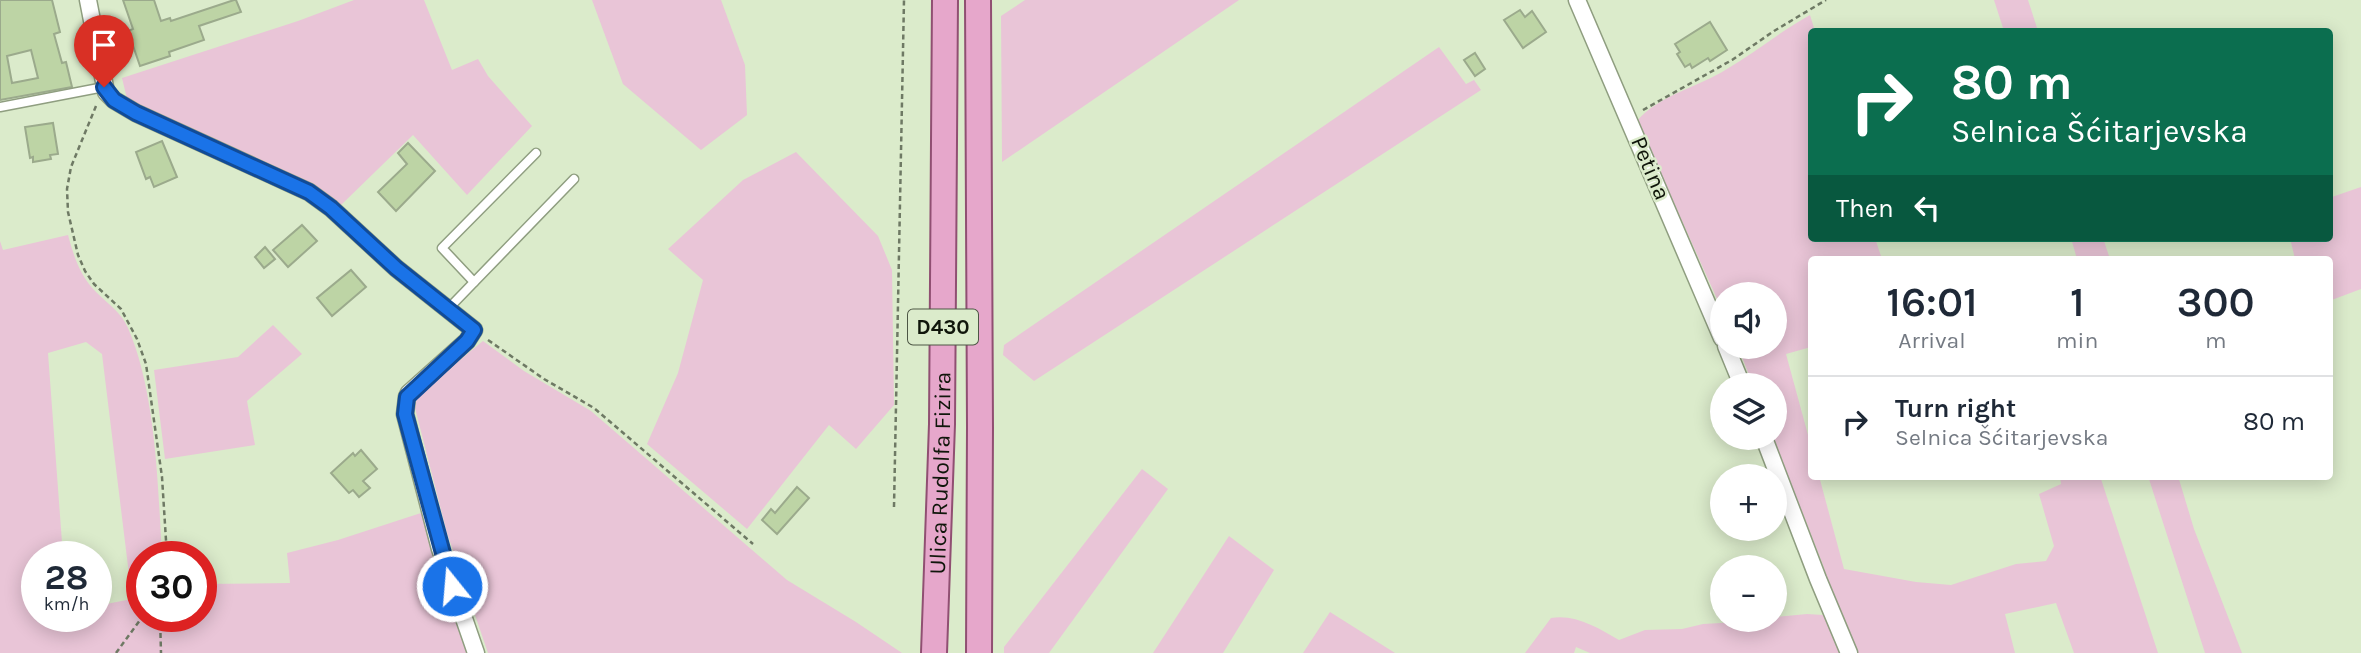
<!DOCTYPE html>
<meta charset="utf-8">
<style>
:root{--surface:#fff;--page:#f2f2f3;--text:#1f2937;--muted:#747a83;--line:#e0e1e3}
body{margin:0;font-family:Karla,sans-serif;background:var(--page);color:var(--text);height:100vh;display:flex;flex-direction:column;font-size:26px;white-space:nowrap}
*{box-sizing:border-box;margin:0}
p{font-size:23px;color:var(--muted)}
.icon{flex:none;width:38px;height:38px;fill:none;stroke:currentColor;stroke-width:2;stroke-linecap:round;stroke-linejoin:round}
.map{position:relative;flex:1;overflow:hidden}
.side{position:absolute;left:1808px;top:256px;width:525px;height:224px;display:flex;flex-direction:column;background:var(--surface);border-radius:7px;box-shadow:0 4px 18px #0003}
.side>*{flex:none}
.top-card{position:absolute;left:1808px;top:28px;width:525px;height:214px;border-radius:7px;box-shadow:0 4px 18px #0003;background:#0b6e4f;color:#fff;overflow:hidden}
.fabs{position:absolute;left:1710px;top:282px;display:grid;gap:14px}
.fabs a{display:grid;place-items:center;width:77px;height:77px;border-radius:50%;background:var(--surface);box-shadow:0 4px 18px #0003;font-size:35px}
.speed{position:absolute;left:21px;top:541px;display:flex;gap:14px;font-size:35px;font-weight:700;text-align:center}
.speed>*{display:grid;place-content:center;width:91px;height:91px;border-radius:50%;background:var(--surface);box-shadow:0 4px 18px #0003;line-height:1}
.speed small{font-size:18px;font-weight:400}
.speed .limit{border:10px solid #d22;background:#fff;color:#111}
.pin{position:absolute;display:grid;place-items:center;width:60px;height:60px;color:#fff;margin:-72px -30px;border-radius:50% 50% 50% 0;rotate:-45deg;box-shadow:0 0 7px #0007}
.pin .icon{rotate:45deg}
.me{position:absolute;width:77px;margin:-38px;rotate:343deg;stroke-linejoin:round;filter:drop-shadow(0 0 5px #0008)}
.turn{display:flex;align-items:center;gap:24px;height:147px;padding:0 28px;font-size:32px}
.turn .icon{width:91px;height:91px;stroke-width:2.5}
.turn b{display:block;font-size:49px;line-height:60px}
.then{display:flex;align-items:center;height:66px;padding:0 28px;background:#0003;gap:14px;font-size:26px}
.eta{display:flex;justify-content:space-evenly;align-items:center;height:119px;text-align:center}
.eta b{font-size:42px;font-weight:600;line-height:49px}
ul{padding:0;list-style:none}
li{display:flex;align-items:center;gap:21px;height:91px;padding:0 28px;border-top:2px solid var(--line)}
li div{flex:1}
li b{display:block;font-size:26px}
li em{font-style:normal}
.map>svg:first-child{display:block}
</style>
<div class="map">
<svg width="2361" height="653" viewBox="0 0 2361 653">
<rect width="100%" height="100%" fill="#dbebcb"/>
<!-- green -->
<g fill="#e9c5d7" fill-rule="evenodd">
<path d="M354 0H424L452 70 478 59 488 76 532 126 467 195 413 135 340 206C275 162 199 135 128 103L122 78 298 21Z"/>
<polygon points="592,0 721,0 745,65 747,115 701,150 623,84"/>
<polygon points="1025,0 1239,0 1002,162 1001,16"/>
<polygon points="1994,0 2028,0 2038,31 2004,31"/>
<path d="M1810 15 1815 31 1811 32V238H1875L1882 259H1811V347L1786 354 1811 446V476H1819L1844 569 1916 582 1951 585 2016 564 2046 561 2054 546 2039 494 2061 484 2060 476H2100L2158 653H2074L2056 603 2005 614 2015 653H1590L1576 647 1574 653H1525L1551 618C1576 614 1598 628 1619 640L1645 630 1682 629 1703 624 1774 620 1775 617 1807 614 1839 616 1823 565 1773 438 1774 385H1753L1738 347 1774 346V294H1722V310L1637 121C1659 95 1699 87 1727 69 1756 52 1781 31 1810 15Z"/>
<polygon points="1439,47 1466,84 1474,80 1481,90 1034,381 1003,355 1004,345"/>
<polygon points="796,152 878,236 892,270 894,405 856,449 829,425 747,529 647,444 678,373 703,280 668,249 743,180"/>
<polygon points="2361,187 2361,289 2329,301 2329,259 2295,259 2290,238 2329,238 2329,198"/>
<path d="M68 235C74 257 80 276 96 292 108 304 121 312 128 328 156 392 158 487 162 556H142V616H201V584L290 583 287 553 338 540 424 512 448 599 467 653H0V241L3 250ZM86 342 102 354 132 599 96 606V616H37V556H63L48 353Z"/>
<polygon points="2071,238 2103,238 2110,259 2077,259"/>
<polygon points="273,325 302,354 247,401 255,445 165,459 154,370 238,357"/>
<polygon points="483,341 524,371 591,411 787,580 856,622 902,653 488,653 447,533 415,408 417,395"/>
<polygon points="1142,469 1168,489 1049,653 1004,653 1004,647"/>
<polygon points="2148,476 2178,476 2194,529 2242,653 2205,653"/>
<polygon points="1229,536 1274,570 1223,653 1153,653"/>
<polygon points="1330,612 1395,653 1303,653"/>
</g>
<!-- building -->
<g fill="#bdd4a5" stroke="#9baa8c" stroke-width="2" fill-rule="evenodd">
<path d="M0 0H52L60 32 54 34 62 63 66 62 72 87 0 100ZM31 50 38 78 12 83 7 56Z"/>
<polygon points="123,0 154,0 161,21 170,18 171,21 234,0 236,0 241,12 199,26 204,40 169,52 170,56 140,66 128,31 133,29"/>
<polygon points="1520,10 1525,17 1532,11 1546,32 1523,48 1504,20"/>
<polygon points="1710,22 1727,50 1710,61 1708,58 1692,68 1690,64 1685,67 1677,54 1680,52 1675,44"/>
<polygon points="1475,53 1485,69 1475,76 1464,60"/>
<polygon points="53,123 58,154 50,155 51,159 33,162 33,157 30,158 25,127"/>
<polygon points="162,141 177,177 154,187 150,177 146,179 136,152"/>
<polygon points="408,143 435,171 396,211 378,192 407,164 398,153"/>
<polygon points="302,225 317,241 288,267 273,250"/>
<polygon points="265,247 275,259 264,268 255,257"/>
<polygon points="351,270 366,287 332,316 317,298"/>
<polygon points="361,450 377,469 363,481 370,488 359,497 353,490 349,493 331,473 353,453 355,456"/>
<polygon points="797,487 809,498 777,534 762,520 771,509 775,513"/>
</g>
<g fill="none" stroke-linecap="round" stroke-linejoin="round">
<!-- lane casing -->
<g stroke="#8f9e80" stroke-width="11">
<g id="lane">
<polyline points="0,107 104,87"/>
<polyline points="474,282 442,248 536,153"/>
<polyline points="448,309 574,179"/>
</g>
</g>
<!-- street casing -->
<g stroke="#8f9e80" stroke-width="19">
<g id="street">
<polyline points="88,0 106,92 114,100 136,113 309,192 331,208 396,268 474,330 467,341 409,393 407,397 405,414 440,549 476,653"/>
<polyline points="1577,0 1722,338"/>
<polyline points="1726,346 1742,385"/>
<polyline points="1764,438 1818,579 1849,653"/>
</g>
</g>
<!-- primary casing -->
<g stroke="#904f72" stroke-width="28">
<g id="primary">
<polyline points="978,0 980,427 979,653"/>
<path id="s1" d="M934 653 942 424 945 0"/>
</g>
</g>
<!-- path -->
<g stroke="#6e7964" stroke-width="2.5" stroke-dasharray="5 3.5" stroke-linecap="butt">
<polyline points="96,106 71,167 67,189 68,212 78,255 85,271 94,284 121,309 137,339 146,364 162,477 167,556"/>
<polyline points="1643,110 1732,60 1774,31 1826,0"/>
<polyline points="488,340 544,379 594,408 753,544"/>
<polyline points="894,507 904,0"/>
<polyline points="160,616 161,653"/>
<polyline points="116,653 143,616"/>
</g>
<!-- lane -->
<use href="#lane" stroke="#fff" stroke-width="8"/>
<!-- street -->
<use href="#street" stroke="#fff" stroke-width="16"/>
<!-- primary -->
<use href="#primary" stroke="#e6a7cb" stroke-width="24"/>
</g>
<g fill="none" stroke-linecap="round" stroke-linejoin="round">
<!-- route casing -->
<g stroke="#114b97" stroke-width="18">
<polyline id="route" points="104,87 114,100 136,113 309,192 331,208 396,268 474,330 467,341 407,397 405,414 452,586"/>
</g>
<!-- route -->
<use href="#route" stroke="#1a73e8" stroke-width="12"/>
</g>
<g text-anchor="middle" stroke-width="5" stroke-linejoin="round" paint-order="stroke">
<!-- shield labels -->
<rect fill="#dbebcb" stroke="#4d5645" stroke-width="2" x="908" y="309.5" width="70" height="35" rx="5"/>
<g font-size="21" font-weight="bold" fill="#10160b">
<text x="943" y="334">D430</text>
</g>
<!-- street labels -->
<g font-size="23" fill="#10160b" stroke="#dbebcb">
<text transform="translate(1651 168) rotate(67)" y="8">Petina</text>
<text dy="8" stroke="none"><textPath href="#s1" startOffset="180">Ulica Rudolfa Fizira</textPath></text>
</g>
</g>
</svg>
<div class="fabs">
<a><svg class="icon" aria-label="sound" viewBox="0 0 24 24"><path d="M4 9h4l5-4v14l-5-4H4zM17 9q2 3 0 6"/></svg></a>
<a><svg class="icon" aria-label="layers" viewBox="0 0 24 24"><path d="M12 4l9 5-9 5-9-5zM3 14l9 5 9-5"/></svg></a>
<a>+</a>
<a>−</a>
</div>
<div class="speed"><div>28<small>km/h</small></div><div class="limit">30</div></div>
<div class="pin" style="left:104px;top:87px;background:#d93025"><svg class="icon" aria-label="arrive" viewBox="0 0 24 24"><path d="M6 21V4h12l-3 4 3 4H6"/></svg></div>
<svg class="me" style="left:452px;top:586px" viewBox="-20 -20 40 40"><circle r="17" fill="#1a73e8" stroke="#fff" stroke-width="3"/><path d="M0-11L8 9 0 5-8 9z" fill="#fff"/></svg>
<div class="top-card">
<div class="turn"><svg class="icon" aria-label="right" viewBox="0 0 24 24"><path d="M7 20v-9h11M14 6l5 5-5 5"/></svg><div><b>80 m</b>Selnica Šćitarjevska</div></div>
<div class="then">Then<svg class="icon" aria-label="left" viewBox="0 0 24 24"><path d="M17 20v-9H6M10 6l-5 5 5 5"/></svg></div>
</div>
<section class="side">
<div class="eta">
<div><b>16:01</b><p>Arrival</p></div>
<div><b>1</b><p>min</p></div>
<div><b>300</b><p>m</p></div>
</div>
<ul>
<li><svg class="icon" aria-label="right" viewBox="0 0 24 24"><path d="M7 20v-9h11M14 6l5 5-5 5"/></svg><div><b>Turn right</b><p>Selnica Šćitarjevska</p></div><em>80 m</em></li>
</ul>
</section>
</div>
